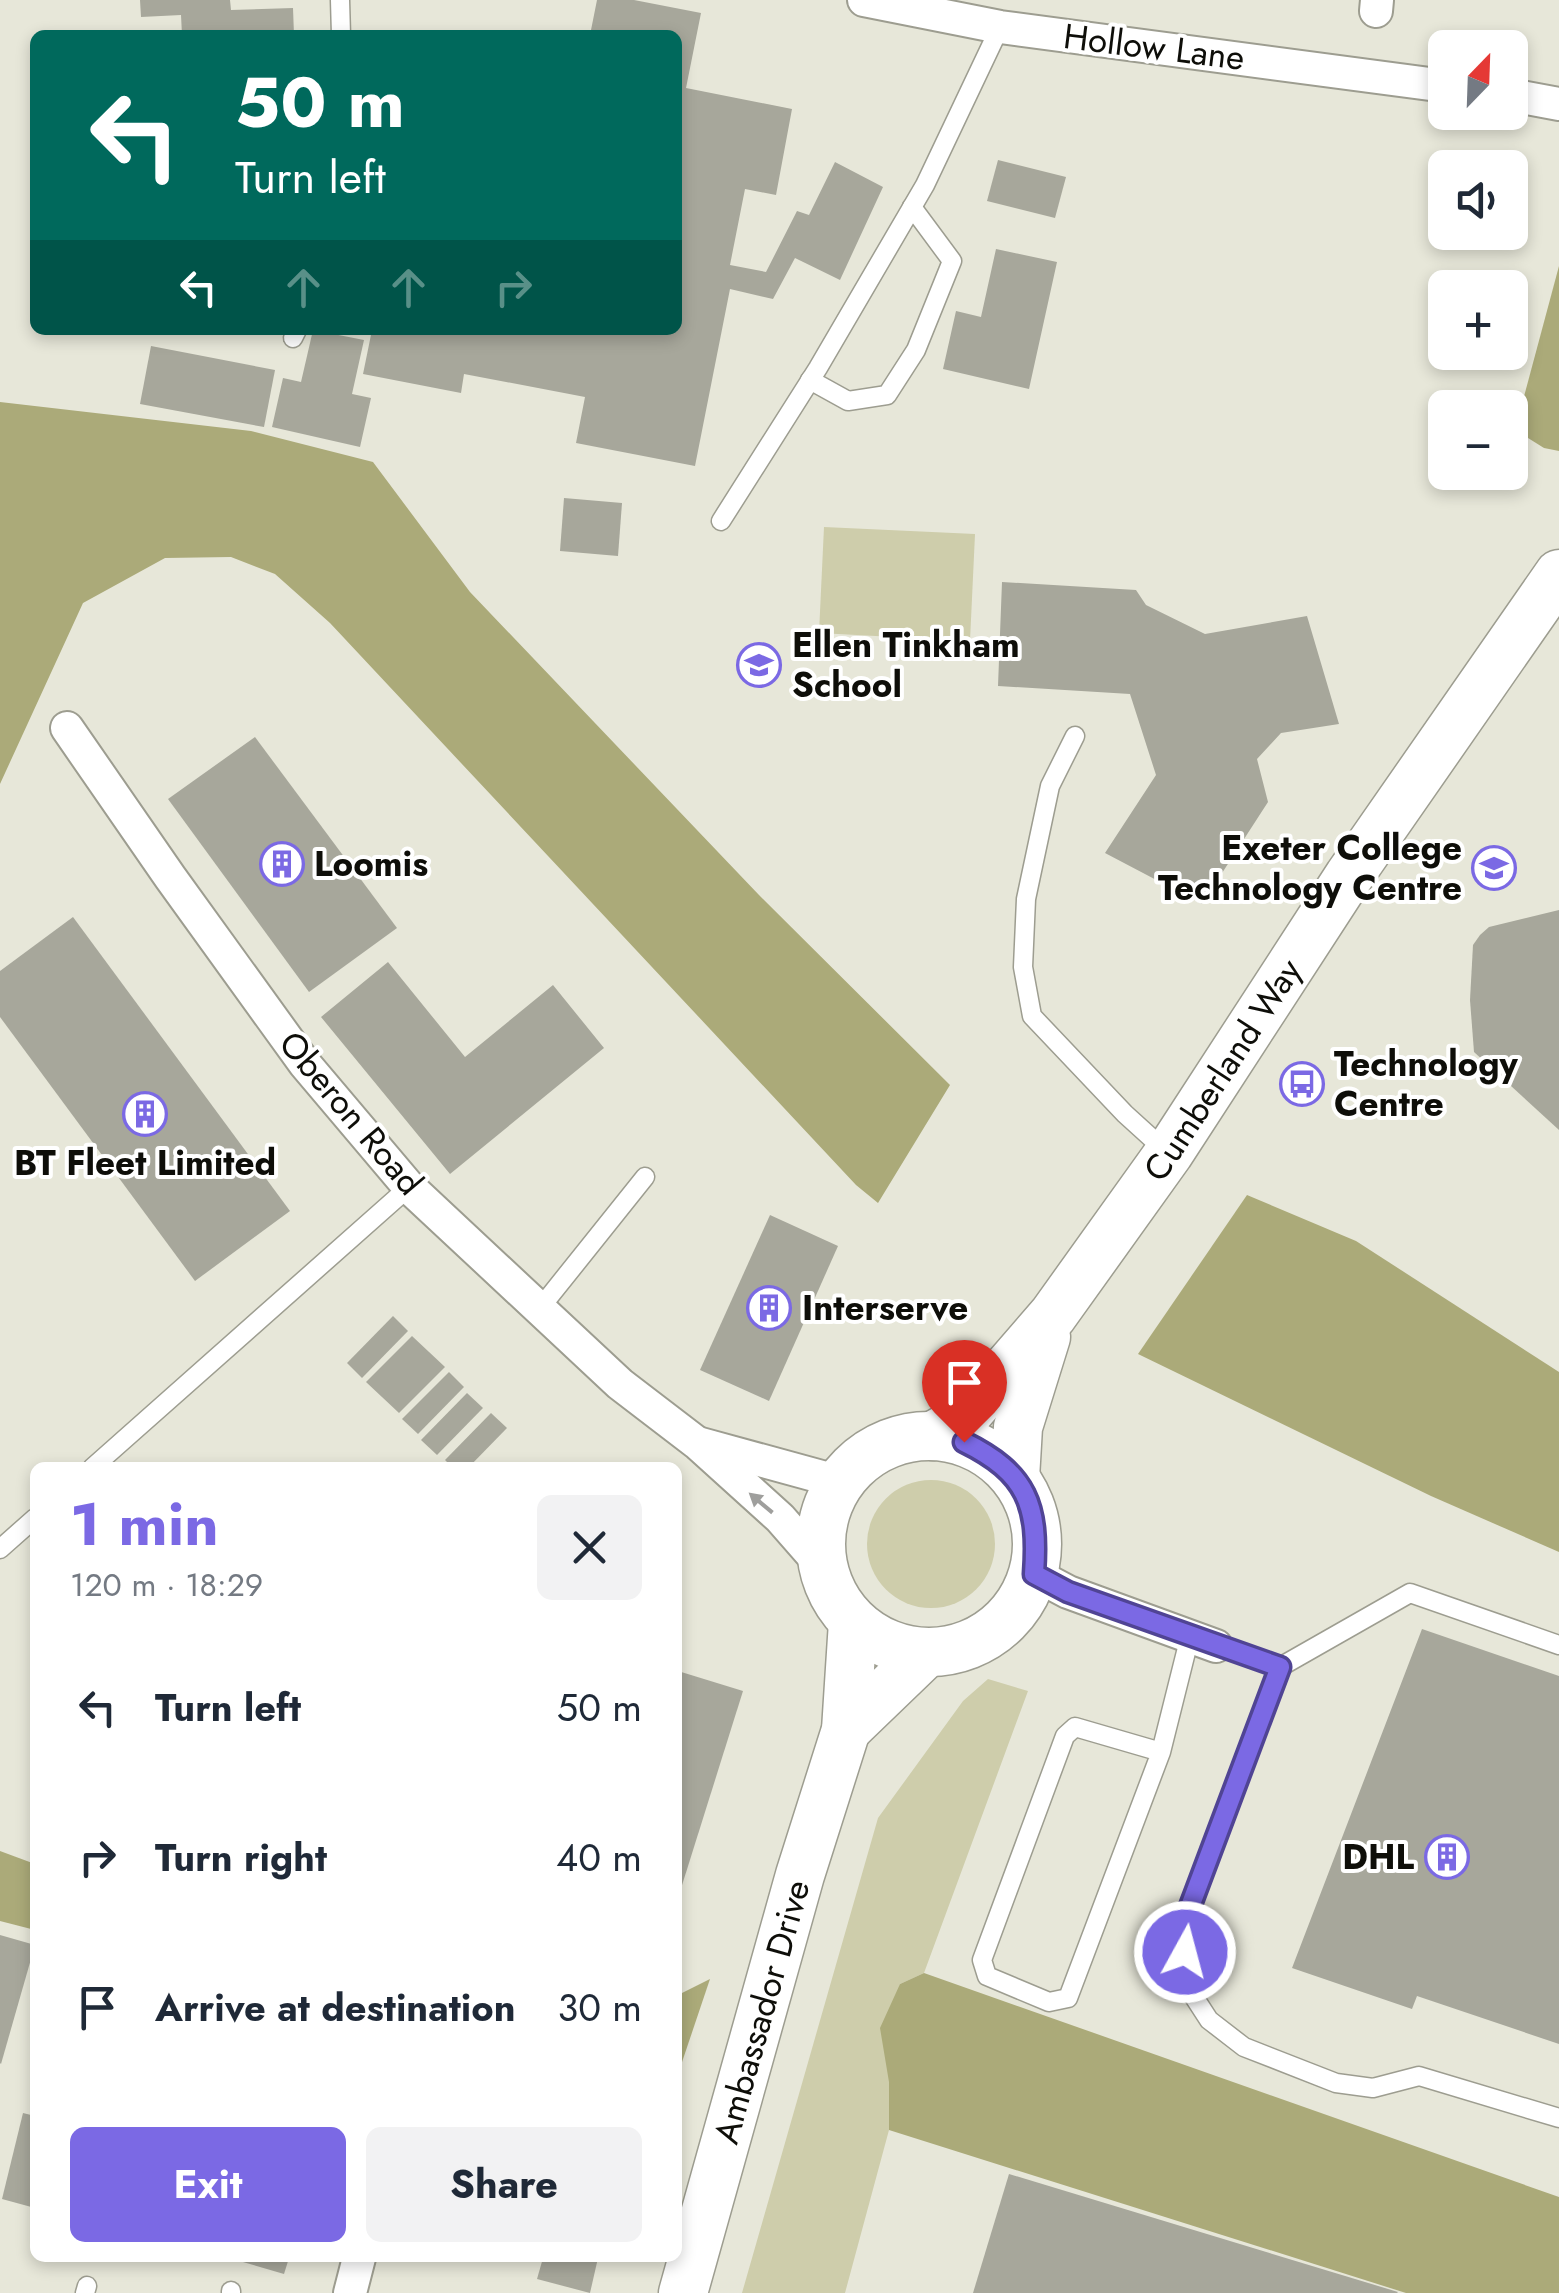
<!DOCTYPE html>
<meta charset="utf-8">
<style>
:root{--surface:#fff;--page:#f2f2f3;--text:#1f2937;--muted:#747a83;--accent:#7b69e4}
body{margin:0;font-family:Jost,sans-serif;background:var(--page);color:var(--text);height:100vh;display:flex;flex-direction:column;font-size:38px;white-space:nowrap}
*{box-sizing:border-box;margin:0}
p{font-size:32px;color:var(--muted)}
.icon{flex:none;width:55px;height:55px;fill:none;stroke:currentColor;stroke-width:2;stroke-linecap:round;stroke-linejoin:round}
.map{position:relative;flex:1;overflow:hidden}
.details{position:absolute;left:30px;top:1462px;width:652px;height:800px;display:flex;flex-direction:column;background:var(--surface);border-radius:15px;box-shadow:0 5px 15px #0003}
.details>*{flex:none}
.guide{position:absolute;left:30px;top:30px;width:652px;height:305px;border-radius:15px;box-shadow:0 5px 15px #0003;background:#00695c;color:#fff;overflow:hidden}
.needle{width:65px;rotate:23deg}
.controls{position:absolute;left:1428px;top:30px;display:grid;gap:20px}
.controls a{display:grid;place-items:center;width:100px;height:100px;border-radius:15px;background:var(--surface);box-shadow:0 5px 15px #0003;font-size:50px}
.pin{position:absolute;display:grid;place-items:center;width:85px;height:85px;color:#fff;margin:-102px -42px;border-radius:50% 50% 50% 0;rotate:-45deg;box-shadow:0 0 10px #0007}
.pin .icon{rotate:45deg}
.me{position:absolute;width:110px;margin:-55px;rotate:7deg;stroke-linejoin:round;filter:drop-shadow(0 0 8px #0008)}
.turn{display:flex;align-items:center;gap:35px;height:210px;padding:0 40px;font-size:45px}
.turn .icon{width:130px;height:130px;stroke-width:2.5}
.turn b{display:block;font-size:70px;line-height:85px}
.lanes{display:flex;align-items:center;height:95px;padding:0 40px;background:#0003;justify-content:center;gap:50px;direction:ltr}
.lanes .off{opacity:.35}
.round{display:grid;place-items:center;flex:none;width:105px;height:105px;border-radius:15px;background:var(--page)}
.headline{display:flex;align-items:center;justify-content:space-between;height:170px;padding:0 40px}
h1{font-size:60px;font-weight:700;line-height:75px;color:var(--accent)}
.button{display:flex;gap:20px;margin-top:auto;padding:20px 40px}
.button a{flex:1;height:115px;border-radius:15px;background:var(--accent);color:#fff;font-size:40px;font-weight:700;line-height:115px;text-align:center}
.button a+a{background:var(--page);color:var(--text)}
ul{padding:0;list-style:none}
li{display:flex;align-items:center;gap:30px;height:150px;padding:0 40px}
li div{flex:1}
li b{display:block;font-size:38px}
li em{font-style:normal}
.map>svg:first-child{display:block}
</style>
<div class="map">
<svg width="1559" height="2293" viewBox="0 0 1559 2293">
<rect width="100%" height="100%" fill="#e7e7d9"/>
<!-- green -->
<g fill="#cecdab">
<polygon points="824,527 975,534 970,641 819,633"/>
<circle cx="931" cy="1544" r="64"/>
<polygon points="988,1679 1028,1691 924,1973 900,1984 889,2082 889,2130 845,2293 742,2293 878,1818 963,1701"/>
</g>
<!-- forest -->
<g fill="#abaa79">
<polygon points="1559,266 1559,451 1544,448 1515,430"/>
<polygon points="0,402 251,431 373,462 470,592 759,895 950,1085 878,1203 856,1185 330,623 275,574 231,557 165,558 83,603 0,784"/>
<polygon points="1247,1195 1356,1241 1559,1372 1559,1552 1431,1496 1138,1354"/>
<polygon points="0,1851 35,1864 35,1930 0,1921"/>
<polygon points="924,1973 1559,2197 1559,2293 1406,2293 889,2130 889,2082 880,2028 900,1984"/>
<polygon points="710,1979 678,2074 678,1995"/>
</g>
<!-- building -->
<g fill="#a7a79b">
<polygon points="140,0 230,0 231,10 293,8 294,35 182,35 181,15 141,17"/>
<polygon points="597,0 634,0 701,13 686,88 792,109 776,195 745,189 730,265 766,272 797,211 809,215 835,162 883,187 840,280 795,258 773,299 730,289 695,466 576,443 585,397 464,374 461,393 363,374 372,330 678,330 678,35 590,35"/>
<polygon points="998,160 1066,177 1055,218 987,201"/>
<polygon points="996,249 1057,262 1029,389 943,369 956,311 981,317"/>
<polygon points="313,330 364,340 352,394 371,398 360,447 272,427 283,378 301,382"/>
<polygon points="151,346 275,370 264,427 140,404"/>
<polygon points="564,498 622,503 618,556 560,551"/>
<polygon points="1002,582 1136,590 1146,605 1205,634 1307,616 1339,724 1281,733 1257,759 1268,802 1202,904 1105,853 1156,775 1130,694 998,686"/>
<polygon points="255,737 397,928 309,992 168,799"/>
<polygon points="1559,910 1559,1130 1474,1052 1470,1000 1473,945 1480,935 1489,927"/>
<polygon points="73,917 290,1211 195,1281 0,1017 0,971"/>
<polygon points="388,962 465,1057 553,985 604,1048 450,1174 321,1017"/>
<polygon points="770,1215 838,1246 769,1401 700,1370"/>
<polygon points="393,1316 408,1331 362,1378 347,1363"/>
<polygon points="412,1336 445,1367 399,1413 366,1382"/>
<polygon points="449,1372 464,1387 418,1434 402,1419"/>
<polygon points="467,1393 483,1408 437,1455 421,1440"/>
<polygon points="491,1413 507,1428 468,1468 453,1468 445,1460"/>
<polygon points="1422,1629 1559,1676 1559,2044 1417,1996 1412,2009 1292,1968"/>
<polygon points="678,1671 743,1691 678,1898"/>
<polygon points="0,1935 35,1945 1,2064 0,2063"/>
<polygon points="23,2113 35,2116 35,2208 2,2199"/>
<polygon points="1009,2174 1398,2292 1397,2293 973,2293"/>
<polygon points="229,2258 289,2258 284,2274"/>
<polygon points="543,2258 598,2258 590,2293 537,2279"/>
</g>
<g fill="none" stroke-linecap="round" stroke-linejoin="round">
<!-- lane casing -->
<g stroke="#9d9d90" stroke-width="21">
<g id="lane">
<polyline points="340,0 341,35"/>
<polyline points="293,338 297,330"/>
<polyline points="810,380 848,401 887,395 916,350 952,261 912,207"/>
<polyline points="721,521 818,368 925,185 1000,27"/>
<polyline points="1075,736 1050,786 1026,899 1023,967 1032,1016 1125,1114 1168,1153"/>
<polyline points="541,1307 645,1177"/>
<polyline points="92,1468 409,1187"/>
<polyline points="0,1549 35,1518"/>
<polyline points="1216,1646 1280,1667 1185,1920 1185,1983 1209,2020 1244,2047 1336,2083 1373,2088 1419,2076 1559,2118"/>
<polyline points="1280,1667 1410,1593 1559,1645"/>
<polyline points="1161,1752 1075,1727 1065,1736 982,1960 987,1976 1049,2002 1068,1998 1161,1752 1190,1636"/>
<polyline points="85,2293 87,2286"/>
<polyline points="231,2293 231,2291"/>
</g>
</g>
<!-- street casing -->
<g stroke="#9d9d90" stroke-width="36">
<g id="street">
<polyline points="864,0 1000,27 1445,86"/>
<polyline points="1376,11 1377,0"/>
<polyline points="1510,95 1559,104"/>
<polyline points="67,728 170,877 305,1064 409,1187 620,1384 697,1443 780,1518 822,1566"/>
<polyline points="701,1444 840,1482"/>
<polyline points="1034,1574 1068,1592 1216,1646"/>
<polyline points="350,2293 359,2258"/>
</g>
</g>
<!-- secondary casing -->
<g stroke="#9d9d90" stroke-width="51">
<g id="secondary">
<circle cx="929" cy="1544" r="108"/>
<path id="s1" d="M933 1436 963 1419 1053 1315 1169 1153 1349 876 1559 574"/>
<polyline points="1015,1478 1018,1427 1046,1337"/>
<polyline points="846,1730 926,1653"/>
<path id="s2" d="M683 2293 800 1875 846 1730 853 1622"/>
</g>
</g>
<!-- lane -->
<use href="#lane" stroke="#fff" stroke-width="18"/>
<!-- street -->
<use href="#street" stroke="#fff" stroke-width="32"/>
<!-- secondary -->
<use href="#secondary" stroke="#fff" stroke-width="48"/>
</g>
<!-- one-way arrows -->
<defs><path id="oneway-solid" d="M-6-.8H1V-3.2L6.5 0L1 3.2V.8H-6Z" transform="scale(2.5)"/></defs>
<use fill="#9f9f9d" href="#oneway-solid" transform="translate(761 1503) rotate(-140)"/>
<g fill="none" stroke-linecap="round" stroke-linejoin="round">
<!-- route casing -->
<g stroke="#504494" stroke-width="25">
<path id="route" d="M964 1442C1027 1473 1039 1505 1034 1574L1068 1592 1280 1667 1185 1920V1952"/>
</g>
<!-- route -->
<use href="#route" stroke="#7b69e4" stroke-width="18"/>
</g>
<!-- icons -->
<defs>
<g id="school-ring" transform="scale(2.25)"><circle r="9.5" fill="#fff" stroke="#7b69e4" stroke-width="1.5"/><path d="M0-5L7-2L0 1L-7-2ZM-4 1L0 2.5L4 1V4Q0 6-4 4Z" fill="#7b69e4"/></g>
<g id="building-ring" transform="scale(2.25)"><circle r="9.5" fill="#fff" stroke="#7b69e4" stroke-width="1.5"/><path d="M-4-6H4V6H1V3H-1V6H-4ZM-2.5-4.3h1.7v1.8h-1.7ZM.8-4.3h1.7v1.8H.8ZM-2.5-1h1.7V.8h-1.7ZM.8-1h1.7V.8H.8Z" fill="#7b69e4"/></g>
<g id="university-ring" transform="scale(2.25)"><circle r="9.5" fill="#fff" stroke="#7b69e4" stroke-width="1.5"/><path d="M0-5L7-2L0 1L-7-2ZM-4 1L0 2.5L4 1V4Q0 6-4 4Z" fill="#7b69e4"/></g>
<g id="bus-ring" transform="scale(2.25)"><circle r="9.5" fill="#fff" stroke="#7b69e4" stroke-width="1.5"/><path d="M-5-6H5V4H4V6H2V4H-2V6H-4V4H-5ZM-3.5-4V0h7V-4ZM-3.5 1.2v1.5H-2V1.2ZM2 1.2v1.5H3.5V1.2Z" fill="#7b69e4"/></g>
</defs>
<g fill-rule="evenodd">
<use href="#school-ring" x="759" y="665"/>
<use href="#building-ring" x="282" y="864"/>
<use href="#university-ring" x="1494" y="868"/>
<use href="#bus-ring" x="1302" y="1084"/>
<use href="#building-ring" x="145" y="1114"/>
<use href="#building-ring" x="769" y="1308"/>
<use href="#building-ring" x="1447" y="1857"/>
</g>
<g text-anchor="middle" stroke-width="8" stroke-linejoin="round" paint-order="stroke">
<!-- street labels -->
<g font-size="35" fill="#0e0e09" stroke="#fff">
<text transform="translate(1154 47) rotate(7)" y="12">Hollow Lane</text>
<text dy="12" stroke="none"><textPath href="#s1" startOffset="470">Cumberland Way</textPath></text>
<text transform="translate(351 1113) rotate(50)" y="12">Oberon Road</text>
<text dy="12" stroke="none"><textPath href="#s2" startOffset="292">Ambassador Drive</textPath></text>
</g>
<!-- poi labels -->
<g font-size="35" font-weight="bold" fill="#0e0e09" stroke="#fff" text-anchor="start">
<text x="792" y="657">Ellen Tinkham<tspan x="792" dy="40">School</tspan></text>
<text x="1462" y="860" text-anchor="end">Exeter College<tspan x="1462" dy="40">Technology Centre</tspan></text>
<text x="314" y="876">Loomis</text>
<text x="1334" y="1076">Technology<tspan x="1334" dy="40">Centre</tspan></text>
<text x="145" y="1175" text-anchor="middle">BT Fleet Limited</text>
<text x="802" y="1320">Interserve</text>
<text x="1414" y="1869" text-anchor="end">DHL</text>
</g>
</g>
</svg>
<div class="controls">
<a><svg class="needle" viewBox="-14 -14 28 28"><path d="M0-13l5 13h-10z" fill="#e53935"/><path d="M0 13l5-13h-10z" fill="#747a83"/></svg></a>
<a><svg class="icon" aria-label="sound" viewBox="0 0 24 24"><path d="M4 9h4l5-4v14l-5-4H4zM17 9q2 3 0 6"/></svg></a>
<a>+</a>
<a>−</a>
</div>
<div class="pin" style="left:964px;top:1442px;background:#d93025"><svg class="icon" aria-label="arrive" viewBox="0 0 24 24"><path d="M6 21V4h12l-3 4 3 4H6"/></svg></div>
<svg class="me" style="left:1185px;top:1952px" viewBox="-20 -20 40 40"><circle r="17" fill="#7b69e4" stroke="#fff" stroke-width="3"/><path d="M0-11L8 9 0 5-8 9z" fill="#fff"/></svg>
<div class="guide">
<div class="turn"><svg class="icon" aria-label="left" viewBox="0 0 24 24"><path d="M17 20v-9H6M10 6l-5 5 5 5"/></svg><div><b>50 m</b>Turn left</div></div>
<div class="lanes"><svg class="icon" aria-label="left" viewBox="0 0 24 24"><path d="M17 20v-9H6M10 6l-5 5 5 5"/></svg><svg class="icon off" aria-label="ahead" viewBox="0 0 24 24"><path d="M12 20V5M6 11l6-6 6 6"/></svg><svg class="icon off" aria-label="ahead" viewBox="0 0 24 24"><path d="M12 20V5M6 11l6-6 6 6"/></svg><svg class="icon off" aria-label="right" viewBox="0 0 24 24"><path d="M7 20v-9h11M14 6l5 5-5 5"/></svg></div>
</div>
<section class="details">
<div class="headline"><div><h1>1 min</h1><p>120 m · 18:29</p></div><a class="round"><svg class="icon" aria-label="close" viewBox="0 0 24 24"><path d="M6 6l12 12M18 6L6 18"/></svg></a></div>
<ul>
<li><svg class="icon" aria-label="left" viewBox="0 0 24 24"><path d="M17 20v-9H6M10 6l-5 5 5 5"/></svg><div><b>Turn left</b></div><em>50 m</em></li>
<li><svg class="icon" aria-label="right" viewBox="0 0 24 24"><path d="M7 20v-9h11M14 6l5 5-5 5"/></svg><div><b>Turn right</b></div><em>40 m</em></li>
<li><svg class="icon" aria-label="arrive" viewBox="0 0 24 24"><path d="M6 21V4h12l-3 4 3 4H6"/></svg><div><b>Arrive at destination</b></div><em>30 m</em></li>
</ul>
<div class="button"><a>Exit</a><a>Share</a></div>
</section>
</div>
